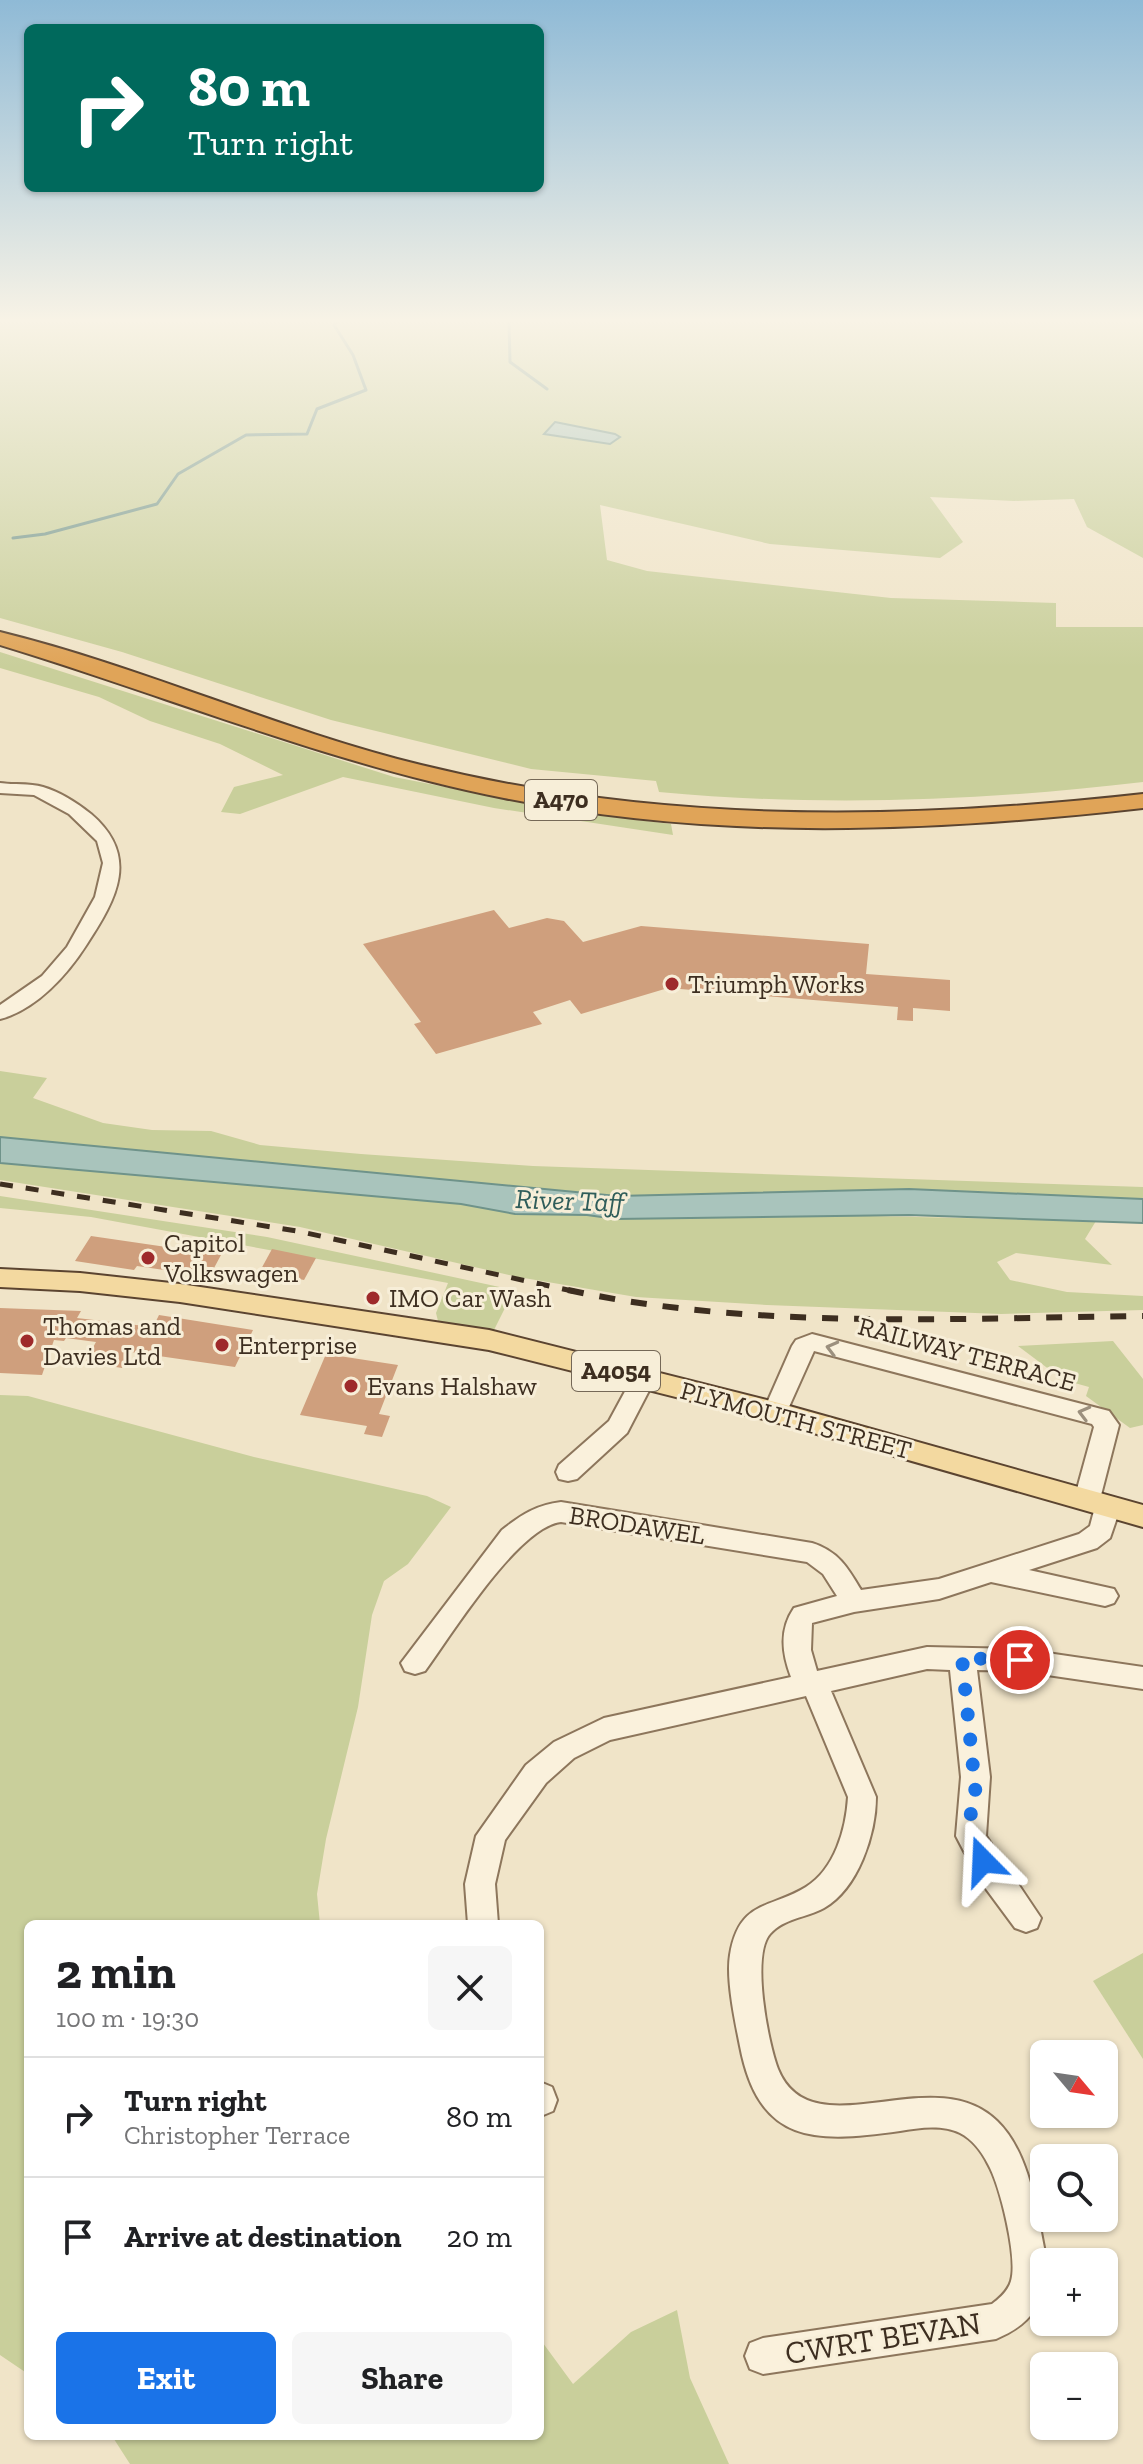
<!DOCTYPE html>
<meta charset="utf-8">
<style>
:root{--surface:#fff;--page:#f6f6f6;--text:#202124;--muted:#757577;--line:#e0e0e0;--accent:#1a73e8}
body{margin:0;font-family:"Zilla Slab",serif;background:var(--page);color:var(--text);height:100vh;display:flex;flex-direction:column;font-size:30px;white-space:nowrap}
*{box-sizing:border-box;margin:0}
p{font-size:26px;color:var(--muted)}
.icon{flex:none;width:44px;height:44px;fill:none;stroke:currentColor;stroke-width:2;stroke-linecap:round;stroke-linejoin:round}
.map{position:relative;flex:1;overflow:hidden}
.sheet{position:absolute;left:24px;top:1920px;width:520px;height:520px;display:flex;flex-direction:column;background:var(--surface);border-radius:12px;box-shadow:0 2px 6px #0004}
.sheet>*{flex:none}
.hud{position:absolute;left:24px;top:24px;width:520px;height:168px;border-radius:12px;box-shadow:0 2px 6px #0004;background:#00695c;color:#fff;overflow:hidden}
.needle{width:52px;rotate:119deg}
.buttons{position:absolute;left:1030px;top:2040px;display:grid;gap:16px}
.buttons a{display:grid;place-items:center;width:88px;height:88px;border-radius:12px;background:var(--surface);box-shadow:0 2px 6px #0004;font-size:40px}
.pin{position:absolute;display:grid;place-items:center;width:68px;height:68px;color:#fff;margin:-34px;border:4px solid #fff;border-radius:50%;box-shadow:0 2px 8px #0007}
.me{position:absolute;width:88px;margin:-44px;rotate:339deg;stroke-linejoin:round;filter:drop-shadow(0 0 6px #0008)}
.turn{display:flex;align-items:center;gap:28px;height:168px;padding:0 32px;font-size:36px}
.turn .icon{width:104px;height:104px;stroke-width:2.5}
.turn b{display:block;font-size:56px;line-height:68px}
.round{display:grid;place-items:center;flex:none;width:84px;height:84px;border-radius:12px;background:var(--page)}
.summary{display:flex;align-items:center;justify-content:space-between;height:136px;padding:0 32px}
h1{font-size:48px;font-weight:700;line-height:60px}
.action{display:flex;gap:16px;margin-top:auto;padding:16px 32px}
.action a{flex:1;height:92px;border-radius:12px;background:var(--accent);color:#fff;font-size:32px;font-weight:700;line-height:92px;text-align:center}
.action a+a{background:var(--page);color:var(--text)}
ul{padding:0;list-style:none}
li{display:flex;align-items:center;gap:24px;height:120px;padding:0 32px;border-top:2px solid var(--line)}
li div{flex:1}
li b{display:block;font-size:30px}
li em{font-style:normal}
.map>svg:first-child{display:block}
</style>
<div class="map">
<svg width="1143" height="2464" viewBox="0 0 1143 2464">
<rect width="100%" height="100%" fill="#f0e4c8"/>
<!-- green -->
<g fill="#c9cf9b">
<path d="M0 323H1143V558L1087 527 1074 499 1014 501 930 497 963 542 940 558 770 544 600 505 607 560 647 571 891 598 1056 603V627H1143V782C982 801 820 807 659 792L656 781 531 769 331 720 122 652 0 618Z"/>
<polygon points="0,652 394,777 574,812 671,824 673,835 494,808 343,777 240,814 221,812 234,787 283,775 220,744 150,721 99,697 0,668"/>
<polygon points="0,1071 47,1078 33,1098 103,1123 152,1130 211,1131 260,1145 361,1154 533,1166 1143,1187 1143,1199 909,1189 617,1196 0,1137"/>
<polygon points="0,1163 461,1204 515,1214 587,1215 617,1219 824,1215 1096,1221 1085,1239 1112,1265 1016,1253 997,1262 1010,1280 1067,1292 1143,1296 1143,1310 1001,1314 767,1305 636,1297 518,1277 300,1227 0,1180"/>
<polygon points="0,1196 267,1237 514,1290 494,1330 438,1321 436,1313 448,1283 91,1217 0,1208"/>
<polygon points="1113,1341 1143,1379 1143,1425 1130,1428 1086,1396 1089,1387 1071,1382 1070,1385 1018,1346"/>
<polygon points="0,1395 28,1396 254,1457 427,1496 451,1507 408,1564 384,1581 372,1615 358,1707 326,1839 317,1894 320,1924 28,1924 28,2374 0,2355"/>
<polygon points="1143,1953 1143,2059 1093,1981"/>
<polygon points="677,2310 690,2378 729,2464 130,2464 112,2436 540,2436 540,2339 573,2384 631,2332"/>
</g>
<!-- water -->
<g fill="#a9c4bc" stroke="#6f938a" stroke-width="2">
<polygon points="555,422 615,434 620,437 610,444 544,434"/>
<polygon points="0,1137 617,1196 909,1189 1143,1199 1143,1223 909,1215 616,1219 587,1215 515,1214 461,1204 0,1163"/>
</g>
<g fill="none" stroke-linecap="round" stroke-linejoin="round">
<!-- stream -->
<g stroke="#6f938a" stroke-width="3">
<polyline points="509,323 510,362 547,389"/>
<polyline points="13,538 45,534 157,504 178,474 246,435 307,434 317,409 366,390 353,355 334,325 336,323"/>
</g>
</g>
<!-- building -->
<g fill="#cf9f7d">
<polygon points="494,910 509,928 547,918 564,921 583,942 641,926 869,944 866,974 950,980 950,1011 913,1008 913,1021 897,1020 898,1007 668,988 581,1014 570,1000 533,1012 542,1024 436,1054 414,1024 421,1022 363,944"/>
<polygon points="91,1236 221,1255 214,1268 203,1266 198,1275 137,1266 134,1270 75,1261"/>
<polygon points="272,1249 316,1258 304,1280 260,1271"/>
<polygon points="0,1308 81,1311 77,1318 153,1327 159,1315 253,1330 235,1367 131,1352 122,1368 85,1362 96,1342 66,1338 64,1341 54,1340 42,1375 0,1373"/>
<polygon points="326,1354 398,1365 379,1414 390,1416 382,1437 364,1434 367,1426 300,1415"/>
</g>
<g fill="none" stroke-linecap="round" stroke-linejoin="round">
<!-- minor casing -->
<g stroke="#8d765c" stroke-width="4">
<g id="minor">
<path d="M0 783C14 785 29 783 43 787 60 792 77 803 91 814 140 856 117 898 87 944 68 974 36 1010 0 1019V1005L42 976 67 947 95 897 103 863 97 841 69 814 34 795 0 793Z"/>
<path d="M812 1334 1109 1411 1119 1425 1100 1499 1108 1496 1117 1499 1121 1506 1110 1538 1097 1548 1029 1570 1114 1589 1118 1596 1114 1603 1105 1606 991 1582 939 1599 854 1612 812 1623 811 1650 817 1671 927 1647 1020 1649 1143 1667V1689L1020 1671 977 1670 990 1777 986 1836 1041 1918 1037 1928 1026 1932 1015 1928 978 1878 956 1836 961 1777 950 1670 927 1669 831 1691 876 1797C876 1834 858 1889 824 1908 806 1918 784 1918 770 1934 751 1956 768 2043 778 2069 812 2152 933 2058 997 2121 1032 2155 1037 2217 1047 2262H1044C1044 2303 1035 2322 996 2339L763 2374 750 2369 745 2356 750 2343 763 2338 992 2304C1000 2298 1008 2291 1011 2281 1018 2258 1000 2185 988 2164 982 2152 972 2139 960 2133 942 2124 918 2128 900 2131 815 2143 759 2145 740 2046 735 2021 726 1979 730 1955 739 1900 770 1909 806 1887 835 1869 846 1829 848 1797L806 1696 610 1740 574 1758 546 1783 505 1840 495 1884 498 1924H468L465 1884 476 1836 526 1765 554 1742 604 1718 791 1677C782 1653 779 1630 794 1608L837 1596 823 1574 807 1562 561 1522C518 1527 452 1634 425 1671L415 1674 405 1671 401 1663 502 1530C521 1515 536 1505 561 1502L812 1543C838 1551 848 1568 861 1590L939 1579 1079 1534 1090 1526 1095 1507 1087 1510 1078 1507 1074 1500 1094 1427 1092 1424 814 1351 784 1418 775 1421 766 1418 763 1412 792 1346 796 1340Z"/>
<polygon points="643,1371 651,1373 655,1379 627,1433 577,1479 568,1481 559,1479 556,1472 559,1465 609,1421 635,1373"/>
<polygon points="540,2082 552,2087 557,2100 553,2111 541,2116"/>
</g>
</g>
<!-- major casing -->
<g stroke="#5b4430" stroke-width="4">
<polygon id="major" points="0,1269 80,1273 180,1284 489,1330 775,1402 1143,1505 1143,1527 775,1422 489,1350 180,1302 80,1291 0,1287"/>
</g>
<!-- highway casing -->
<g stroke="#5b4430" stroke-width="4">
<path id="highway" d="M0 632C143 667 278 730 421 765 659 824 901 821 1143 794V808C930 832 715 841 504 798 331 764 168 696 0 645Z"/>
</g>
<!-- minor -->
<use href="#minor" fill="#faf1dc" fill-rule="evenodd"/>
<!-- major -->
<use href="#major" fill="#f3d9a0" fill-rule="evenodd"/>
<!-- highway -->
<use href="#highway" fill="#e0a458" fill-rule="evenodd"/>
<!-- rail-far1 -->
<polyline stroke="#3d2e20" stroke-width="5" stroke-dasharray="13 13" stroke-linecap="butt" points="0,1184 297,1231 577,1292"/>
<!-- rail -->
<path stroke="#3d2e20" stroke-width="6" stroke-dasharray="16 16" stroke-linecap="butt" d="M568 1290C751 1330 956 1318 1143 1316"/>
</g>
<!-- one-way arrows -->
<defs><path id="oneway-chevron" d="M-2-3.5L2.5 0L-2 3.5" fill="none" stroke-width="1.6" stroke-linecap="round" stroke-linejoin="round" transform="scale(2)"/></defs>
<g stroke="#9c907e">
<use href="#oneway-chevron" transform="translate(832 1348) rotate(-165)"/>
<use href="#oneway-chevron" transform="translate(1084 1413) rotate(-165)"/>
</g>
<!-- sky -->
<linearGradient id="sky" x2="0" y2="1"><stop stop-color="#8fbad6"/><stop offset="0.48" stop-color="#f8f3e6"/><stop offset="1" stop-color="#f8f3e6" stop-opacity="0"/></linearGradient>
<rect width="1143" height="668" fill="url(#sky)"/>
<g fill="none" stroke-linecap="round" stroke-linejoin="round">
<!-- route -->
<polyline stroke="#1a73e8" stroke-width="14" stroke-dasharray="0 25.2" points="983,1861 969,1832 969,1820 976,1797 962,1658 1020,1660"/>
</g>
<!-- markers -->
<g fill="#9e2a2b" stroke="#f7eed8" stroke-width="3">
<circle cx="672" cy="984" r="8"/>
<circle cx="148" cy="1258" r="8"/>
<circle cx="373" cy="1298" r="8"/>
<circle cx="27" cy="1341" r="8"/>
<circle cx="222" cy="1345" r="8"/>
<circle cx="351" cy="1386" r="8"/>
</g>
<g text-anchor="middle" stroke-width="6" stroke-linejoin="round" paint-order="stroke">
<!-- shield labels -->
<g fill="#f7eed8" stroke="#756857" stroke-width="2">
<rect x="525" y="780" width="72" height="40" rx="6"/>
<rect x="572" y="1351" width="88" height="40" rx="6"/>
</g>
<g font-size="24" font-weight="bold" fill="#3d2e20">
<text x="561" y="808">A470</text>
<text x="616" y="1379">A4054</text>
</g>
<!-- poi labels -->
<g font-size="26" fill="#3d2e20" stroke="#f7eed8" text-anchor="start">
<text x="688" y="993">Triumph Works</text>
<text x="164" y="1252">Capitol<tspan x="164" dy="30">Volkswagen</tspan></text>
<text x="389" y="1307">IMO Car Wash</text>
<text x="43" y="1335">Thomas and<tspan x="43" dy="30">Davies Ltd</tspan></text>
<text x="238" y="1354">Enterprise</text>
<text x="367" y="1395">Evans Halshaw</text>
</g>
<!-- street labels -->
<g font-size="26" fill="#3d2e20" stroke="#f7eed8">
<text transform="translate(967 1354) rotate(15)" y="9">RAILWAY TERRACE</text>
<text transform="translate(796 1420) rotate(15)" y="9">PLYMOUTH STREET</text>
<text transform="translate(637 1525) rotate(9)" y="9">BRODAWEL</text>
</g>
<!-- water labels -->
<g font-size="28" font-style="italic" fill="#2f5d5a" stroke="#f7eed8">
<text transform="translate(570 1200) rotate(2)" y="10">River Taff</text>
</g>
<!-- near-street labels -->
<g font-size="32" fill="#3d2e20" stroke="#f7eed8">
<text transform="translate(883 2338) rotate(-9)" y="11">CWRT BEVAN</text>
</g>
</g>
</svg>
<div class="buttons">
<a><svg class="needle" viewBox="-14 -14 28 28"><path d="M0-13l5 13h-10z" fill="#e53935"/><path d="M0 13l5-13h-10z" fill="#757577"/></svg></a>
<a><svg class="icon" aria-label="search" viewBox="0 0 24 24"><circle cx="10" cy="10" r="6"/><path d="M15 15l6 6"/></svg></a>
<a>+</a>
<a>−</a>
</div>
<div class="pin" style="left:1020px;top:1660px;background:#d93025"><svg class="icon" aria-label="arrive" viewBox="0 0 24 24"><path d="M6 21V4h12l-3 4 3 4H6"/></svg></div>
<svg class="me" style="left:983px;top:1861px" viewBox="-20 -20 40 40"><path d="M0-17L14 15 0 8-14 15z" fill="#1a73e8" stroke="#fff" stroke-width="4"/></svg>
<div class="hud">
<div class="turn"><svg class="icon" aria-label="right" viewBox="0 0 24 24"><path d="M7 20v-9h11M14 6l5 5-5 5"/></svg><div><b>80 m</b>Turn right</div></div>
</div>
<section class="sheet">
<div class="summary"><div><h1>2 min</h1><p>100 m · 19:30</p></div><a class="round"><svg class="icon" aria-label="close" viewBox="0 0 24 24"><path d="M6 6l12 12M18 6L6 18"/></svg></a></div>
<ul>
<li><svg class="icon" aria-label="right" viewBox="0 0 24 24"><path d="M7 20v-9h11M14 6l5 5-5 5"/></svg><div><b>Turn right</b><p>Christopher Terrace</p></div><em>80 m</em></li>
<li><svg class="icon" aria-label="arrive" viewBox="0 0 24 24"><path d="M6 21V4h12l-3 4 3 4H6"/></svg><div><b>Arrive at destination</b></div><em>20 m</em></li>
</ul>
<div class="action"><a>Exit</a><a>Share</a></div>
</section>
</div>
